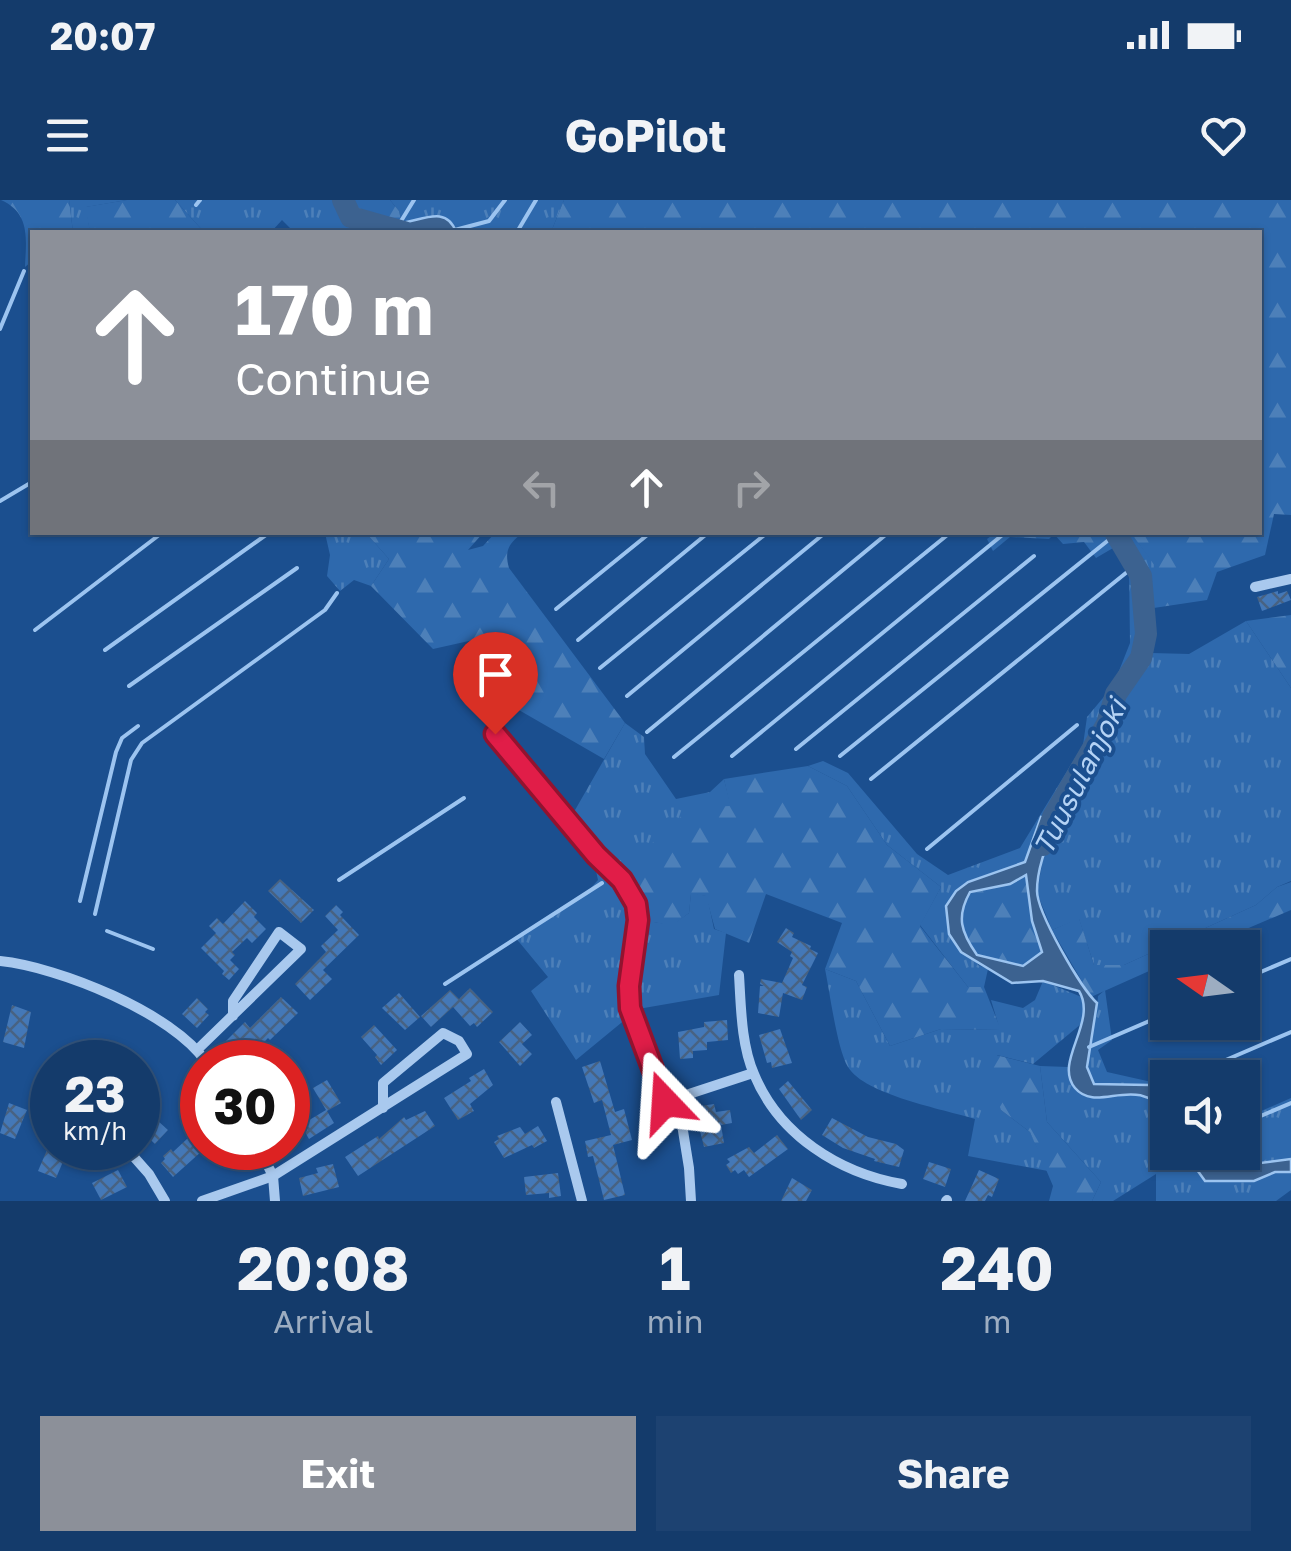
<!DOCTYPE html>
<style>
:root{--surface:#143b6b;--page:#1d4271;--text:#f1f3f6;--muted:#9dadc1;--line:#33557e;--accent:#8c9099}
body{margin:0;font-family:"Golos Text",sans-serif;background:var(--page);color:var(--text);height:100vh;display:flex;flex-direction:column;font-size:38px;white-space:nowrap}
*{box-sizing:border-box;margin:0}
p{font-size:32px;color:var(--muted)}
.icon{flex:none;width:55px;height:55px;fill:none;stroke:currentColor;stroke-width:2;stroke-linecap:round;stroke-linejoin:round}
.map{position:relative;height:1001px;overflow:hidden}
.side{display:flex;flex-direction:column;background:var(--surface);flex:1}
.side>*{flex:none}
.banner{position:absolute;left:30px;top:30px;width:1232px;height:305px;border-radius:0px;box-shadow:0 2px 8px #0004,0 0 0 2px var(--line);background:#8c9099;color:#fff;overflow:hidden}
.needle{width:65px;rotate:284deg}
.controls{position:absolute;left:1150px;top:730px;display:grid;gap:20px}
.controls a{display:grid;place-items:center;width:110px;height:110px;border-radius:0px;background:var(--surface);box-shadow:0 2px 8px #0004,0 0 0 2px var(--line);font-size:50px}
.speed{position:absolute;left:30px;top:840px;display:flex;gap:20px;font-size:50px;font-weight:700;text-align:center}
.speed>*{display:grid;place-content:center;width:130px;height:130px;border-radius:50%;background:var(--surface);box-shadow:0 2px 8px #0004,0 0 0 2px var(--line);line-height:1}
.speed small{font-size:25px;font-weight:400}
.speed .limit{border:15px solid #d22;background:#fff;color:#111}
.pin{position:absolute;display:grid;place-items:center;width:85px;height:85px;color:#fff;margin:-102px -42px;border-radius:50% 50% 50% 0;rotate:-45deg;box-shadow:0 0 10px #0007}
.pin .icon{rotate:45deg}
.me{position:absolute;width:110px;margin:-55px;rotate:340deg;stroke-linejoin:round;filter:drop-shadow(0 0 8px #0008)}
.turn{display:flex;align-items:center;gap:35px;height:210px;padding:0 40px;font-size:45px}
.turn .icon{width:130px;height:130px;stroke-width:2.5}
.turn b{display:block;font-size:70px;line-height:85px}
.lanes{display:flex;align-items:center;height:95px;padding:0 40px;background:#0003;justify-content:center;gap:50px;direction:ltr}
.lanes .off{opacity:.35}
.eta{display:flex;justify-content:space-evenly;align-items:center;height:170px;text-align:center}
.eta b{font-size:60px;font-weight:700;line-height:70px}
.cta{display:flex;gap:20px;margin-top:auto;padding:20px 40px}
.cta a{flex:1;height:115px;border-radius:0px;background:var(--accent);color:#fff;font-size:40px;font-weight:700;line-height:115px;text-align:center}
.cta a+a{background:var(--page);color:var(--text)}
.status{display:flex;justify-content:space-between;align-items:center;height:70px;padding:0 50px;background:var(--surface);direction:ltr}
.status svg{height:28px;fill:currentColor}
header{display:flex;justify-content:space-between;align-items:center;height:130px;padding:0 40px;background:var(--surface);font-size:45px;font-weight:700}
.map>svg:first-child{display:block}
</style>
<div class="status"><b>20:07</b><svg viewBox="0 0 49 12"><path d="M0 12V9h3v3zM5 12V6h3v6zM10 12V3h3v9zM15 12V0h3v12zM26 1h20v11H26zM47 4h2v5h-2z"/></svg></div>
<header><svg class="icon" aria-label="menu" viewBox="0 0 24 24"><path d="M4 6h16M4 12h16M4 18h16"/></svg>GoPilot<svg class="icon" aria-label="heart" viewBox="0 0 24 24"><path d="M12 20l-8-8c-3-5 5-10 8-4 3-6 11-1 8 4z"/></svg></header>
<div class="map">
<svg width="1291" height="1001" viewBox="0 0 1291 1001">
<defs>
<pattern id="grass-tufts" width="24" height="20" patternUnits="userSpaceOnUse" patternTransform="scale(2.5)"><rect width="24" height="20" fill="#2e69ad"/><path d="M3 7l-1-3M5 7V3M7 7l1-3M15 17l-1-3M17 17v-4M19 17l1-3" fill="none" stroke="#4d80b9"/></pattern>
<pattern id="forest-firs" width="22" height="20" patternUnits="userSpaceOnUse" patternTransform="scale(2.5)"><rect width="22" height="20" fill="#2e69ad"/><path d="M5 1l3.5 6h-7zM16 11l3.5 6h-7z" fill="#4d80b9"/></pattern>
<pattern id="building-cross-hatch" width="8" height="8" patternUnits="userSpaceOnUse" patternTransform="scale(2.5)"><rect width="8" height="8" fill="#4478b7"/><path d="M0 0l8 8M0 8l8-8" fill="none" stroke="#486282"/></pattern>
</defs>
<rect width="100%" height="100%" fill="#1b4f8f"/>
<!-- grass -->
<g fill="url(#grass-tufts)">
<polygon points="69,0 127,0 86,7 90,32 73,32"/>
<polygon points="175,0 340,0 350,19 396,32 294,32 282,20 271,32 204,32"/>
<polygon points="390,0 564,0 551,32 404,32 399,11"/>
<polygon points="325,333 366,333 389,359 371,386 354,380 340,391 327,376 330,355"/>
<polygon points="1131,333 1156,366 1147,409 1151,453 1189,454 1246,421 1291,488 1291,681 1277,687 1256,705 1124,765 1094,765 1079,719 1052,730 1037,693 1043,658 1056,621 1025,662 969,681 946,706 978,765 988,769 984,787 968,787 920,725 941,687 887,645 847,586 808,566 823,561 848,573 917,654 948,675 1020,648 1083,545 1087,517 1113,486 1130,443 1129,365 1113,348"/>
<polygon points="625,523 644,537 645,554 676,599 710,592 724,579 731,607 654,722 672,725 689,713 691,693 707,696 714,729 726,733 719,795 638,809 576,860 531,791 548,777 515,737 590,689 598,680 595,666 563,631"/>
<path d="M825 769 856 781 890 846 941 829 1000 830 991 800 1023 808 1035 800 1043 781 1084 798 1085 814 1081 824 1033 864 997 855 1001 910 1030 932 1048 971 968 956 975 919C943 909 865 895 848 867 837 849 830 793 825 769Z"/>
<path d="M1105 790 1112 840 1098 850 1107 872 1156 883 1167 878V896L1148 885 1093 884C1081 859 1097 823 1098 796Z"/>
<polygon points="1040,866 1068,867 1073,886 1152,898 1167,915 1168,952 1185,953 1205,981 1254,981 1275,972 1291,972 1291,990 1276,1001 1156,1001 1156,974 1113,1001 1092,1001 1101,982 1047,922"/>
<polygon points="1291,898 1291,959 1215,969 1201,953 1242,952 1243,919"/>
</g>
<!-- forest -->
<g fill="url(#forest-firs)">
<path d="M1 0H69L73 32H32V61L25 67C26 40 31 13 1 0Z"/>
<polygon points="127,0 175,0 204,32 90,32 85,7"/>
<polygon points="340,0 390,0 399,11 404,32 349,19"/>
<polygon points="564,0 1291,0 1291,315 1274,314 1265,355 1217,372 1207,400 1147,409 1155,366 1131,333 1260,332 1260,32 551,32"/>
<path d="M366 333H483L468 350 483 346 495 333H522C509 344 504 350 509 368L625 523 604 559 479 487 500 434 433 449 371 386 389 359Z"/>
<polygon points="995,333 995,332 1130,333 1113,348 1096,358 1084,342 1063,344 1054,334 1049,339 1010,337 993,351 987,339"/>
<polygon points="1291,415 1291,488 1246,421"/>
<polygon points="808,566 847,586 887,645 941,687 920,726 968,787 984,787 1001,830 941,829 890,846 856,781 825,769 842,723 766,694 749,743 715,729 706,696 691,694 689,713 672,726 654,722 626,681 635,659 690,608 730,606 724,579"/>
<path d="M1026 674 1032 721 1042 752 1023 766 977 755C962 732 956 718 970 691L992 689Z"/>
<polygon points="1291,682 1291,710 1204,747 1168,748 1167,763 1091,797 1052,730 1079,718 1094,765 1124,765 1256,705 1277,687"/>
<polygon points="996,855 1040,866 1047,922 1101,982 1092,1001 1049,1001 1053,986 1030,932 1001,910 985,863"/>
</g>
<!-- water -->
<g fill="#3c6290" stroke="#9cc4f0" stroke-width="2.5" fill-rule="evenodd">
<path d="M353 7C365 12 378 21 391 23 413 27 445 0 456 32H366L346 19Z"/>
<path d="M1041 617 1056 621C1048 642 1037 667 1037 691 1037 712 1081 789 1097 803L1087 867 1094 884 1149 885 1167 896V915C1137 871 1098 915 1075 888 1053 862 1098 822 1079 791L1043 781 1012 783 961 752 949 734 946 706 956 691 968 682 1025 662ZM1026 675 1032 721 1042 752 1023 766 977 755C961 732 956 717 970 692L1010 684Z"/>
<polygon points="1185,953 1201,953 1215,969 1291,959 1291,972 1275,972 1254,981 1205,981"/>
</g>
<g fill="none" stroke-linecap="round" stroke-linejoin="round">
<!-- stream -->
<g stroke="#9cc4f0" stroke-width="4">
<polyline points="196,5 200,0"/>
<polyline points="398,26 414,0"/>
<polyline points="451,31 489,21 505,0"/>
<polyline points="517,32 536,0"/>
<polyline points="0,129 24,71"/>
<polyline points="0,301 32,282"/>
<polyline points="556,409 651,332"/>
<polyline points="35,430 163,332"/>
<polyline points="578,440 709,332"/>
<polyline points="105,450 270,332"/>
<polyline points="600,468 768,332"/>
<polyline points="129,486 297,368"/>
<polyline points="627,496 826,332"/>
<polyline points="647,532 889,332"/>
<polyline points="796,549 1034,356"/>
<polyline points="732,556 1006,332"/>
<polyline points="840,556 1116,334"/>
<polyline points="674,557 951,332"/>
<polyline points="871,579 1137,364"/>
<polyline points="927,649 1077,525"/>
<polyline points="339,680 464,598"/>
<polyline points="80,701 116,552 122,538 138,526"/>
<polyline points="95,714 131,560 142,543 325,410 337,393"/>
<polyline points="107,731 153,749"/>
<polyline points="1242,780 1291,759"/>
<polyline points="445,784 602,683"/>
<polyline points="1089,847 1168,813"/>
<polyline points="1184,878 1291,832"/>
<polyline points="1153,890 1168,884"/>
<polyline points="1242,924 1291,903"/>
</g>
<!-- river -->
<g stroke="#3c6290" stroke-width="22">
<polyline points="343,0 351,17 404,32"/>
<polyline points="1043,645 1053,617 1107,524 1116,494 1141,458 1146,434 1141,376 1115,332"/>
</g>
</g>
<!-- building -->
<g fill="url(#building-cross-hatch)">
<polygon points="1278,391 1278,394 1287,391 1291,400 1262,411 1257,397"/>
<polygon points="280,679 314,710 301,723 268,691"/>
<polygon points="245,701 257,713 254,717 266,729 252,743 247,738 232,752 235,755 230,760 239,769 229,780 222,774 224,771 201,748 216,733 209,726 217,718 223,724"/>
<polygon points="336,705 343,712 340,715 359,735 323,770 332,779 310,800 295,784 326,752 321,746 338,730 325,716"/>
<polygon points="786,728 794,733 792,737 811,746 810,749 818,753 802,785 807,787 802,800 783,793 779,817 758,813 760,786 764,786 760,784 761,779 782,783 793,758 790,756 792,752 777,742"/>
<polygon points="470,788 493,812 477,827 474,823 470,826 453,807 431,827 421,816 450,790 459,799"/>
<polygon points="399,793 420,817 405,830 382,808"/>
<polygon points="281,797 298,813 270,840 268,838 257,849 253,845 231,862 218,849 245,822 250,828"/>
<polygon points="197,798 208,809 205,812 209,815 197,828 182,814"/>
<polygon points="12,805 31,812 24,848 3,842"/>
<polygon points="727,820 728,840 707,842 707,850 693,851 693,858 680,859 678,832 704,827 704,822"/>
<polygon points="520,822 532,835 522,844 532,854 520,866 499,842"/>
<polygon points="374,825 397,850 381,865 375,857 377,855 361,837"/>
<polygon points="780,829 792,863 772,868 771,862 767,863 759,835"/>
<polygon points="600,861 615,912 624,909 632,940 613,945 625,995 604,1000 593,956 588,957 585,941 611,935 602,900 594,903 582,867"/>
<polygon points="484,869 493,885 470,904 474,911 458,920 444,898 471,881 469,878"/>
<polygon points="327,880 341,903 327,911 334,923 309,939 301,925 326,910 313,888"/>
<polygon points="788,881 812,910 801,920 779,889"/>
<polygon points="9,903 27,910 15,939 0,933"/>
<polygon points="138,903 168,930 155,944 138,928"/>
<polygon points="714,904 716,912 730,910 732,923 721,925 724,943 704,947 694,907"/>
<polygon points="425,911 435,926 358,976 345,957 378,936 379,939 404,917 406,920"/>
<polygon points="832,918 868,937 896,944 904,950 899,967 874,961 875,959 843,948 822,935"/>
<polygon points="202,925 202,951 173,977 161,963 165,959 163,956 171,949 173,952"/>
<polygon points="538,926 547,941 534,948 532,945 504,958 494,942 499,939 497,936 520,927 525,934"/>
<polygon points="777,935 788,949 749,977 744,970 738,974 735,970 731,973 726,965 730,962 727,959 749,947 754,953"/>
<polygon points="47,950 65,957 56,978 38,971"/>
<polygon points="929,962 951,969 945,987 923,979"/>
<polygon points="333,964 339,987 303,996 299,978 318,973 316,968"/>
<polygon points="118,970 127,987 101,1000 92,983"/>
<polygon points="979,970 999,979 992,997 988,995 985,1001 965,1001"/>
<polygon points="558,973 561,996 549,998 549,993 526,995 524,977"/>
<polygon points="792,978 812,990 806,1001 781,1001"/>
</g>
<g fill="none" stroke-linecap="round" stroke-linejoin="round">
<!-- service -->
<polyline stroke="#a9c9ee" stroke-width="6" points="495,534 572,626"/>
<!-- minor -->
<g stroke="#a9c9ee" stroke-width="10">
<polyline points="1255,387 1291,379"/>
<path d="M572 626C593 652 638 685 638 720 638 749 626 777 630 806 635 840 656 870 665 902L679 906"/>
<path d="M0 761C59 767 173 813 206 862"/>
<path d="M739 775C741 806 741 844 754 874 779 935 839 973 902 984"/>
<polyline points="197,850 301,749 279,732 233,801 233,816"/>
<polyline points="556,902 582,1001"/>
<polyline points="679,906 689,968 691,1001"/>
<polyline points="679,906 689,894 753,873"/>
<polyline points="126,948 149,974 165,1001"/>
<polyline points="259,948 273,976 275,1001"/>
<polyline points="202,1001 273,976 467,854 459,841 443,833 383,883 383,908"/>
<polyline points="946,1001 947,1000"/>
</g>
</g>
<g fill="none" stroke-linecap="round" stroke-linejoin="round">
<!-- route casing -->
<g stroke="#92132f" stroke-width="25">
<polyline id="route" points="495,534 596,655 622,680 636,704 638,720 629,786 630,808 665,902"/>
</g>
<!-- route -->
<use href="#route" stroke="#e11d48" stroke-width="18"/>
</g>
<g text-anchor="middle" stroke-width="8" stroke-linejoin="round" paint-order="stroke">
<!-- water labels -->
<g font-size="28" font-style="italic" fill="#b5d3f5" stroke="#1b4f8f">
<text transform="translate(1080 577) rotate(-63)" y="10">Tuusulanjoki</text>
</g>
</g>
</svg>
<div class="controls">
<a><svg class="needle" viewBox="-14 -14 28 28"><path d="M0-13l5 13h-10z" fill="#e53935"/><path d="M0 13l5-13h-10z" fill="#9dadc1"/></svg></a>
<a><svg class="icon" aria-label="sound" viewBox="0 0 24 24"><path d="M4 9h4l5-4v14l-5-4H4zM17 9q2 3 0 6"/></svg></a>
</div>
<div class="speed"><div>23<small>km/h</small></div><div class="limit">30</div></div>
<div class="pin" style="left:495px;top:534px;background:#d93025"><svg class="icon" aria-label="arrive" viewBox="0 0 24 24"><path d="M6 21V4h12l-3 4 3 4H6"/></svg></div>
<svg class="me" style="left:665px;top:902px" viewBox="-20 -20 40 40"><path d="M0-17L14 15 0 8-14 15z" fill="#e11d48" stroke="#fff" stroke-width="4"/></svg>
<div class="banner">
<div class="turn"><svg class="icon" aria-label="ahead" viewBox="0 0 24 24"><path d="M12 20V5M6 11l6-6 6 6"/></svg><div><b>170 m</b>Continue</div></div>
<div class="lanes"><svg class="icon off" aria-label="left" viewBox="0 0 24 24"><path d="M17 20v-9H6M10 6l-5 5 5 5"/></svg><svg class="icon" aria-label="ahead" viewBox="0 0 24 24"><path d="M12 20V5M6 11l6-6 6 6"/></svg><svg class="icon off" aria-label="right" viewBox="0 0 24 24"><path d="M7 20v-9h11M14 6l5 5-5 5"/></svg></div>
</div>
</div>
<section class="side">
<div class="eta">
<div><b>20:08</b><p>Arrival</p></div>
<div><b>1</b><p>min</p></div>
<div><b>240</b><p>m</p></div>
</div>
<div class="cta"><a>Exit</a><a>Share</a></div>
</section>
